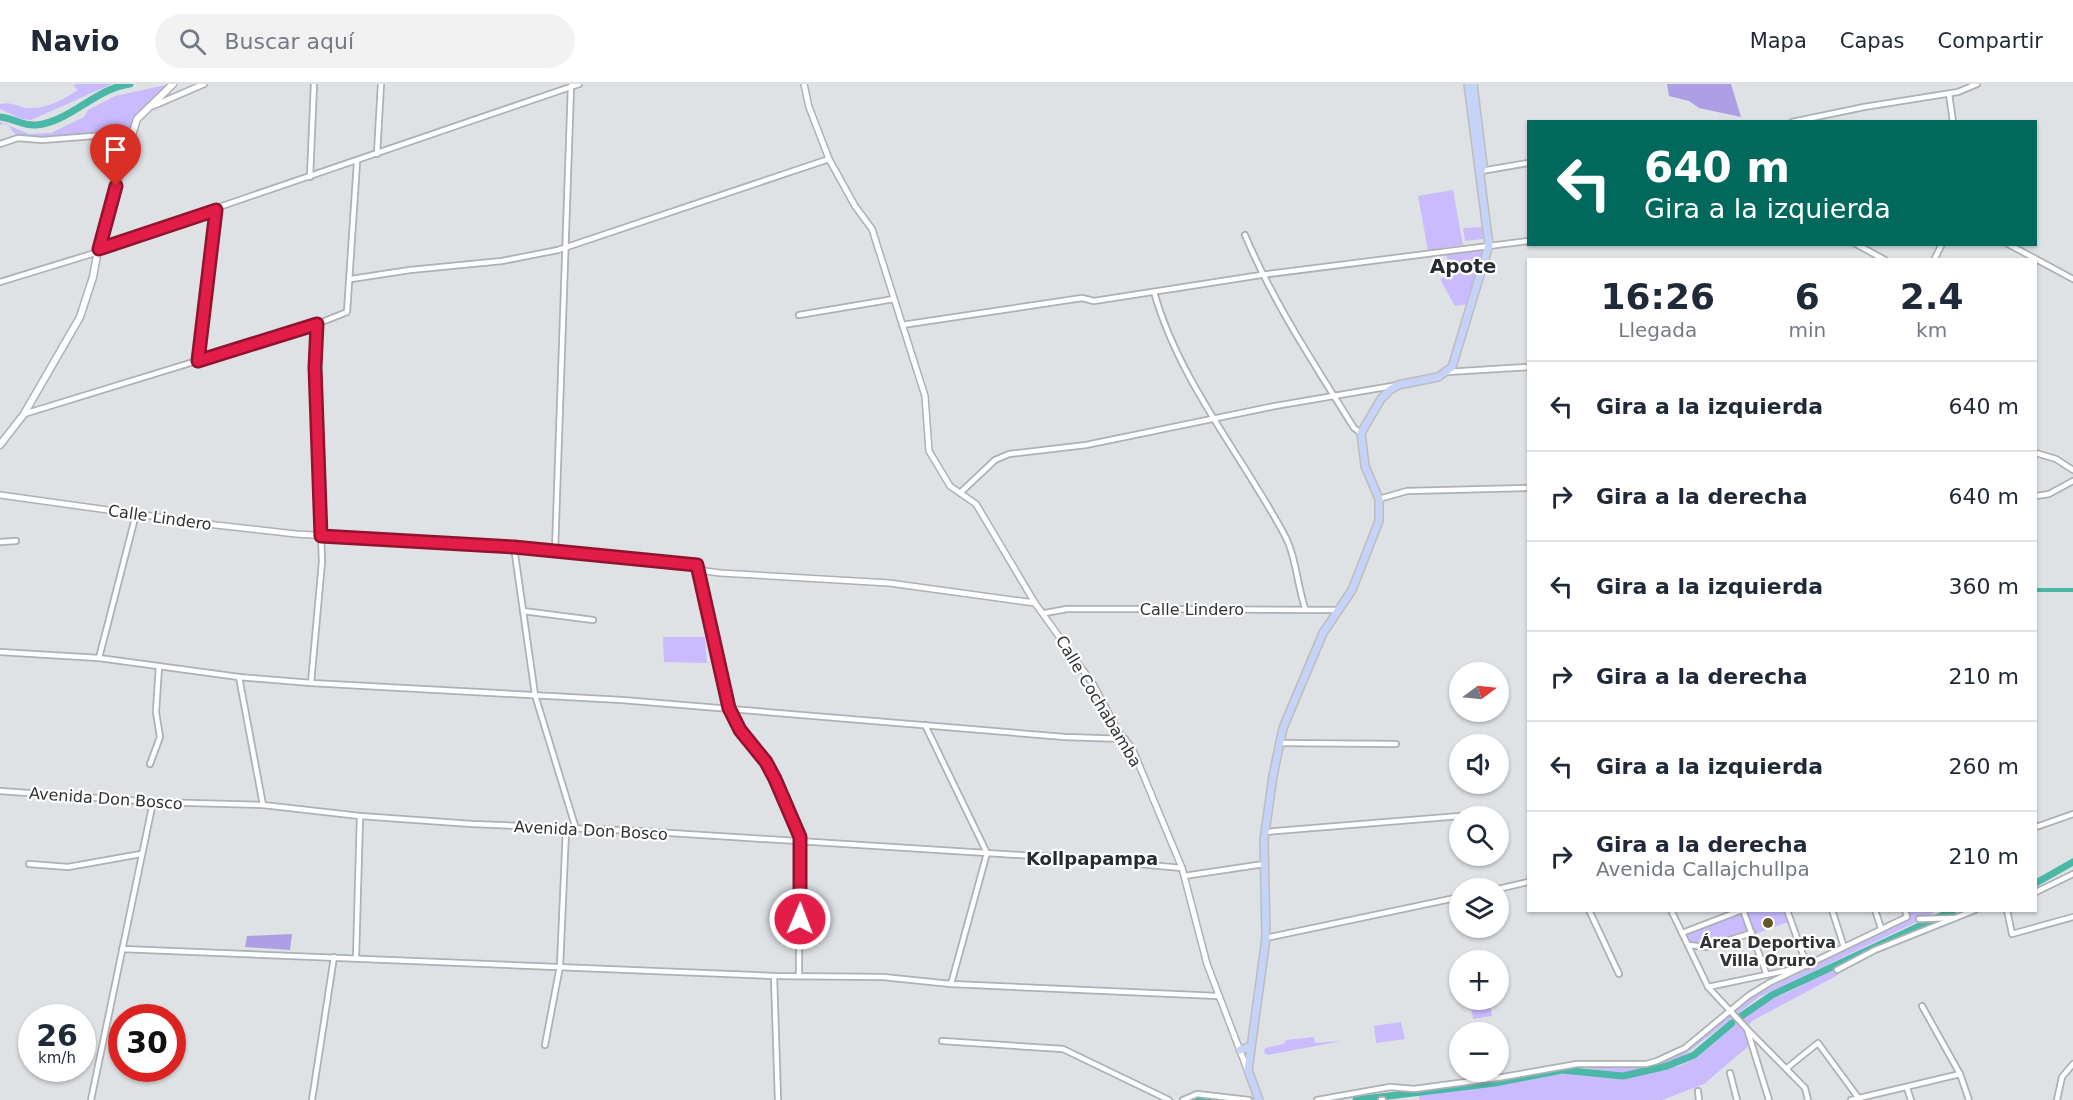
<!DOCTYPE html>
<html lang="es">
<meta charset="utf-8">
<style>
:root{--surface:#fff;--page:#f2f2f3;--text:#1f2937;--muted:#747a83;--line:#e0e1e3}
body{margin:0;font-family:"DejaVu Sans",sans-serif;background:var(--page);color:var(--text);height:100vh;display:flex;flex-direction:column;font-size:22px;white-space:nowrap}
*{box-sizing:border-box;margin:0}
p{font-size:20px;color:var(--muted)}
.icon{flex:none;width:33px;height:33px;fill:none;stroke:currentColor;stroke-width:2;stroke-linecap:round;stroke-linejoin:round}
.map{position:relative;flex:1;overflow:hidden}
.sheet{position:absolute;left:1527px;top:174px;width:510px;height:654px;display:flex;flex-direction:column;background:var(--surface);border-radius:0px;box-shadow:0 2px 4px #0004}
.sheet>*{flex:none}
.guide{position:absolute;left:1527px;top:36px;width:510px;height:126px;border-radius:0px;box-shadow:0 2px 4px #0004;background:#00695c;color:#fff;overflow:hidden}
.needle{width:39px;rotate:75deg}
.controls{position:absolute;left:1449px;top:578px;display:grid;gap:12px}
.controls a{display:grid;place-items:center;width:60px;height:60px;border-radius:50%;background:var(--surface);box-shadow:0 2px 4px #0004;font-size:30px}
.speed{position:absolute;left:18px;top:920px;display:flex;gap:12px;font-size:30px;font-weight:700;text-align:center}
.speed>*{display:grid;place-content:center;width:78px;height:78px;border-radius:50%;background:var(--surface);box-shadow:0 2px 4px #0004;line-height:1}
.speed small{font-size:15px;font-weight:400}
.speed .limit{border:9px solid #d22;background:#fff;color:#111}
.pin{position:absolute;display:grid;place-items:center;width:51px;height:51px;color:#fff;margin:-62px -26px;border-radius:50% 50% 50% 0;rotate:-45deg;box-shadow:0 0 6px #0007}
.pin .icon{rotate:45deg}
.me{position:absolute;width:66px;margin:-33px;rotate:1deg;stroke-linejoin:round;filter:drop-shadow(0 0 4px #0008)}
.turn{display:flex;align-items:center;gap:21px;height:126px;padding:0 18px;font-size:27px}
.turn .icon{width:78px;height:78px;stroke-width:2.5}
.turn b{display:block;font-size:42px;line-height:51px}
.eta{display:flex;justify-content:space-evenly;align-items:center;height:102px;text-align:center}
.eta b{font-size:36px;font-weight:700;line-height:42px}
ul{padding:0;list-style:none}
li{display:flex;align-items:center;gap:18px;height:90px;padding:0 18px;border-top:2px solid var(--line)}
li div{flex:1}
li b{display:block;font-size:22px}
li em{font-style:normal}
header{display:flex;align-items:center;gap:36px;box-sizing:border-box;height:84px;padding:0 30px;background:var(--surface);border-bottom:2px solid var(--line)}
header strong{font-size:28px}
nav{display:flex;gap:33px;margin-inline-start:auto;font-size:21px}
.search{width:420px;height:54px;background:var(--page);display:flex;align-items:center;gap:15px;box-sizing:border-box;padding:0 21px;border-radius:33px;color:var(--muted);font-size:22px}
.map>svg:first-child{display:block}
</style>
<header>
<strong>Navio</strong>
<div class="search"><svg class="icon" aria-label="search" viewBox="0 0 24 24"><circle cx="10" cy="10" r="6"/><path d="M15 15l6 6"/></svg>Buscar aquí</div>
<nav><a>Mapa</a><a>Capas</a><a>Compartir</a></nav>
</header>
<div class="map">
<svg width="2073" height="1016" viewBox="0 0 2073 1016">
<rect width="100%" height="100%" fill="#dee2e5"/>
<!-- green -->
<g fill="#c9bbfd">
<path d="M112 0 31 36 21 35 0 25V20C12 17 17 23 28 24 48 25 62 16 78 6L73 1 77 0Z"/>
<polygon points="166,1 160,16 134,33 128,48 45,53 16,51 6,39 0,41 0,38 29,50 51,49 84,33 88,26 115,12"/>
<polygon points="1453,106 1463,161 1428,166 1418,112"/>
<polygon points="1482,143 1483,155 1465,157 1463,144"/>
<polygon points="1487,163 1470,220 1455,222 1440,195 1451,190 1446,169"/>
<polygon points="663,553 705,553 707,579 664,578"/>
<polygon points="1745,827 1784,827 1788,838 1755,850"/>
<polygon points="1908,827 1935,827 1929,832 1759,913 1682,973 1666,980 1624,989 1575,983 1644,982 1687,966 1748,914 1906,837 1910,831"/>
<polygon points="1742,829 1748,848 1707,860 1691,859 1687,850"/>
<polygon points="1836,883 1838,891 1752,937 1743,948 1751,960 1704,1000 1662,1016 1420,1016 1418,1011 1554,990 1574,989 1624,994 1679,982 1696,974 1756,923 1799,903 1824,887"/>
<polygon points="1470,915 1489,915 1492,932 1473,935"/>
<polygon points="1401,938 1405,955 1376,959 1374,942"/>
<polygon points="1314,953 1315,959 1342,957 1268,971 1264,969 1265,964 1284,960 1286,956"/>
</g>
<!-- forest -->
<g fill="#ae9ee5">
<polygon points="1731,0 1741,33 1699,24 1689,17 1669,12 1667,0"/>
<polygon points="292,850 290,866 245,863 247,852"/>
</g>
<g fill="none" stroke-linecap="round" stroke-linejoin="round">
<!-- canal -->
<polyline stroke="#4ab7a7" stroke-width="4" points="2036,506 2073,506"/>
<!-- river -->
<g stroke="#4ab7a7" stroke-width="7">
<path d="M0 33C13 34 22 42 36 41 70 38 96 4 130 0"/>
<polyline points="2036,799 2073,778"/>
<polyline points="1740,933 1772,911 1954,826"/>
<polyline points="1195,1016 1208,1016"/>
<polyline points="1356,1016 1495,999 1562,986 1623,992 1667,982 1694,971 1732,939"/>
</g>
<!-- minor casing -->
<g stroke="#adb1b4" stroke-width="8">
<g id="minor">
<polyline points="1949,10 1953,38"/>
<polyline points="1792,38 1864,23 1958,8 1977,0"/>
<polyline points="0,60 18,54 42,56 132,49"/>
<polyline points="377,70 381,0"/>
<polyline points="1481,87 1528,79"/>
<polyline points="310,93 314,0"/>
<path d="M1245 151C1274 220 1315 281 1354 344L1361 349"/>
<polyline points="1856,160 1885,176"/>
<polyline points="2008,160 2073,195"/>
<polyline points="99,164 579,0"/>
<polyline points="1934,176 1942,160"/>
<polyline points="351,195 410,186 502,177 558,166 829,75"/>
<polyline points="0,198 98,168"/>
<path d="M1154 208C1179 297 1241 370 1284 450 1296 471 1297 501 1305 524"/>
<polyline points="799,231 894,215"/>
<polyline points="902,241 1082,214 1094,217 1261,191 1528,157"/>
<polyline points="199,277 216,126"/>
<polyline points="1447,288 1528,283"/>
<polyline points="24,330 317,240 347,228 357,78"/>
<polyline points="2036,369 2056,375 2073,386"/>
<polyline points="960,409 995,376 1009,370 1086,361 1275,322 1398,301"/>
<polyline points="2036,412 2049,410 2073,397"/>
<polyline points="1379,415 1407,407 1528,404"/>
<polyline points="0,458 16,457"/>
<polyline points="514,463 535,611 576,745"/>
<polyline points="555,467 571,2"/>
<polyline points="697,481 729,624 740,646 766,678 784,712 799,753 799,891"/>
<polyline points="523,527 593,536"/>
<polyline points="1045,529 1067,525 1139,525 1338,526"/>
<polyline points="0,568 99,574 239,593 311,599 622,616 1065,653 1125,655"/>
<polyline points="99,574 136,430"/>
<polyline points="239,593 263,721"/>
<polyline points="311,599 322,478 315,283 317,240"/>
<polyline points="925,641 987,769 951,900"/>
<polyline points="1279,659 1396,660"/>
<polyline points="150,680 160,653 156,628 159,582"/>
<polyline points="0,707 153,718 263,721 360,732 472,740 639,747 1083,775 1182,784"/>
<polyline points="1461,732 1484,730"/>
<polyline points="2036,743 2073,730"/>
<polyline points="1265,748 1460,732"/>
<polyline points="29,780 68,783 141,770"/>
<polyline points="1184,792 1264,780"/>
<polyline points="1498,805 1528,798"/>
<polyline points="2036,808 2073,790"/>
<polyline points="1589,826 1619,890"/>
<polyline points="1671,826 1708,903 1747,945 1769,1016"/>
<polyline points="1743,826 1766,889"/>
<polyline points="1787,826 1807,882"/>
<polyline points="1832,826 1844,863"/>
<polyline points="1875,826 1881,844"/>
<polyline points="2007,826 2012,850 2073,833"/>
<polyline points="1919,835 1955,834"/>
<polyline points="1682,849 1742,826"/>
<polyline points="1266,854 1460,813"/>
<polyline points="1688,861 1707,863 1752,849"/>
<polyline points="122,865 774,892 883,893 951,900 1218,912"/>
<polyline points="356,874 360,732"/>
<polyline points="1837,886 1875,866 1975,826"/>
<polyline points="774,892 778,1016"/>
<polyline points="1708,903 1799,884"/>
<polyline points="1922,922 1960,990 1969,1016"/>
<polyline points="1747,945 1805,1004 1808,1016"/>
<polyline points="942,957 1063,965 1169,1016"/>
<polyline points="545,961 560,882 566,746"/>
<polyline points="1787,984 1818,959 1860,1016"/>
<polyline points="1730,989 1737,1016"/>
<polyline points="1907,1004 1911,1016"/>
<polyline points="1698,1007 1699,1016"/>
<polyline points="91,1016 153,718"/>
<polyline points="312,1016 334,873"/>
<polyline points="1183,1016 1197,1010 1249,1016"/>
<polyline points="1317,1016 1390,1003 1414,1005 1503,993 1577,980 1646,980 1657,977 1685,964 1748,912 1769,899 1907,833 1905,826"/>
<polyline points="1381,1016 1383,1016"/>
<polyline points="1851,1016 1960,990"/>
<polyline points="2057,1016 2062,993 2073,980"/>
</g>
</g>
<!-- tertiary casing -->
<g stroke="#adb1b4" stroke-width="8">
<g id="tertiary">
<polyline points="804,0 809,23 829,75 855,122 872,145 925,312 929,367 950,402 976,420 1035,519 1093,600 1118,647 1132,664 1182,784 1207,880 1247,985"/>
<polyline points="153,22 204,0"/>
<polyline points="0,411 216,441 296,450 514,463 697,481 705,487 720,489 889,499 1035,519"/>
</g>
</g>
<!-- secondary casing -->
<g stroke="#adb1b4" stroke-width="9">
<polyline id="secondary" points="0,361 24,330 80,233 93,193 100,155 137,35 173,0"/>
</g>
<!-- primary casing -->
<g stroke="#bdbdbe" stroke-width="10">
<g id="primary">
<polyline points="1473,0 1483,81 1481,87"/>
<polyline points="1240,966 1251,962"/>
<polyline points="1259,1016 1248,986 1266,854 1264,756 1273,692 1283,644 1323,549 1352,506 1379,437 1379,415 1365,382 1361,349 1381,315 1390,306 1398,301 1438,293 1452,283 1489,161 1468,0"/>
</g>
</g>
<!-- minor -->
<use href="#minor" stroke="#fff" stroke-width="4.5"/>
<!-- tertiary -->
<use href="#tertiary" stroke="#fff" stroke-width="5"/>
<!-- secondary -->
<use href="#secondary" stroke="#fff" stroke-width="6"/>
<!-- primary -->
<use href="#primary" stroke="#c4d3f7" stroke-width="7"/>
</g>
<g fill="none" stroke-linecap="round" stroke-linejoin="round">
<!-- route casing -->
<g stroke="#92132f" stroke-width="15">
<polyline id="route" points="116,102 99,165 216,126 198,277 317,240 315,283 321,452 514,463 697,481 729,624 740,646 766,678 775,695 800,753 800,835"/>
</g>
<!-- route -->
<use href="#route" stroke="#e11d48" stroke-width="10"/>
</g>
<!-- markers -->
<circle fill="#635824" stroke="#fff" stroke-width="2" cx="1768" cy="839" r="6"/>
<g text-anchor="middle" stroke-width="4.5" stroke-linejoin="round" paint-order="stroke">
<!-- street labels -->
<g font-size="16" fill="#303233" stroke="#fff">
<text transform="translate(160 433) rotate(8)" y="6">Calle Lindero</text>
<text x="1192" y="531">Calle Lindero</text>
<text transform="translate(1099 617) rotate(59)" y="6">Calle Cochabamba</text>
<text transform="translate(106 714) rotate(4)" y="6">Avenida Don Bosco</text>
<text transform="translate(591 746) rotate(3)" y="6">Avenida Don Bosco</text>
</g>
<!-- poi labels -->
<g font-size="16" font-weight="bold" fill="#303233" stroke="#fff">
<text x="1768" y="864">Área Deportiva<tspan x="1768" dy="18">Villa Oruro</tspan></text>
</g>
<!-- neighbourhood labels -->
<g font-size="18" font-weight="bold" fill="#282b2d" stroke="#fff">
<text x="1092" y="781">Kollpapampa</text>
</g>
<!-- quarter labels -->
<g font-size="20" font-weight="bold" fill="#282b2d" stroke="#fff">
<text x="1463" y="189">Apote</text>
</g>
</g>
</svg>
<div class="controls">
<a><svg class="needle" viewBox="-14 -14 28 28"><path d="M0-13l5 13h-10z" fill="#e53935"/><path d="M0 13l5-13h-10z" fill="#747a83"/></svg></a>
<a><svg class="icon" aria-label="sound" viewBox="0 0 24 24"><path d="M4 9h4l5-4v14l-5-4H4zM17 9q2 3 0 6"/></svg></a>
<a><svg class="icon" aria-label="search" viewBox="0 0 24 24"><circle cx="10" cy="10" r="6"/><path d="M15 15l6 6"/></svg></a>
<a><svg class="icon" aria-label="layers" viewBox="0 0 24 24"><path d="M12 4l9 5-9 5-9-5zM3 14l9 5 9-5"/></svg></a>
<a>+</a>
<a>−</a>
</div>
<div class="speed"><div>26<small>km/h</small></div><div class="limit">30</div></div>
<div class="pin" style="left:116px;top:102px;background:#d93025"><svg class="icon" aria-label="arrive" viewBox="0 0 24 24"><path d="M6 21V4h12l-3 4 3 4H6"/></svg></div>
<svg class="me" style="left:800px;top:835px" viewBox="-20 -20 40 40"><circle r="17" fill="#e11d48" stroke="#fff" stroke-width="3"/><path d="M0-11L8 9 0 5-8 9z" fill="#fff"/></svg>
<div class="guide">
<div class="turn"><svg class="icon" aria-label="left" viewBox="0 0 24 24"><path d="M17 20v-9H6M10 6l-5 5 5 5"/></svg><div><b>640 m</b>Gira a la izquierda</div></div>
</div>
<section class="sheet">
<div class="eta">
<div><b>16:26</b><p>Llegada</p></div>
<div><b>6</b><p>min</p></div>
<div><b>2.4</b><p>km</p></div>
</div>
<ul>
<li><svg class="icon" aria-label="left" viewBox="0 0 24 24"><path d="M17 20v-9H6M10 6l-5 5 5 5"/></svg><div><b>Gira a la izquierda</b></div><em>640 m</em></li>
<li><svg class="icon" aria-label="right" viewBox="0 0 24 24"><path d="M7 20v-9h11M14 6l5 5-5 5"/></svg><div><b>Gira a la derecha</b></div><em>640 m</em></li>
<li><svg class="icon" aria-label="left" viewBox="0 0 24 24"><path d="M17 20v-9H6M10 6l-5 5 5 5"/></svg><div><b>Gira a la izquierda</b></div><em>360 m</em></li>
<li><svg class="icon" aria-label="right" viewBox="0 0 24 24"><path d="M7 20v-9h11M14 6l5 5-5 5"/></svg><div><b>Gira a la derecha</b></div><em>210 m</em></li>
<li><svg class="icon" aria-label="left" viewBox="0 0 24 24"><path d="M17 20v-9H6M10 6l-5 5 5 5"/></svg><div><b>Gira a la izquierda</b></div><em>260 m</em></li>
<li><svg class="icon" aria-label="right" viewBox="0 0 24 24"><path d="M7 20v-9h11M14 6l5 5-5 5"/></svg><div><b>Gira a la derecha</b><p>Avenida Callajchullpa</p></div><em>210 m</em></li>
</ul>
</section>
</div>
